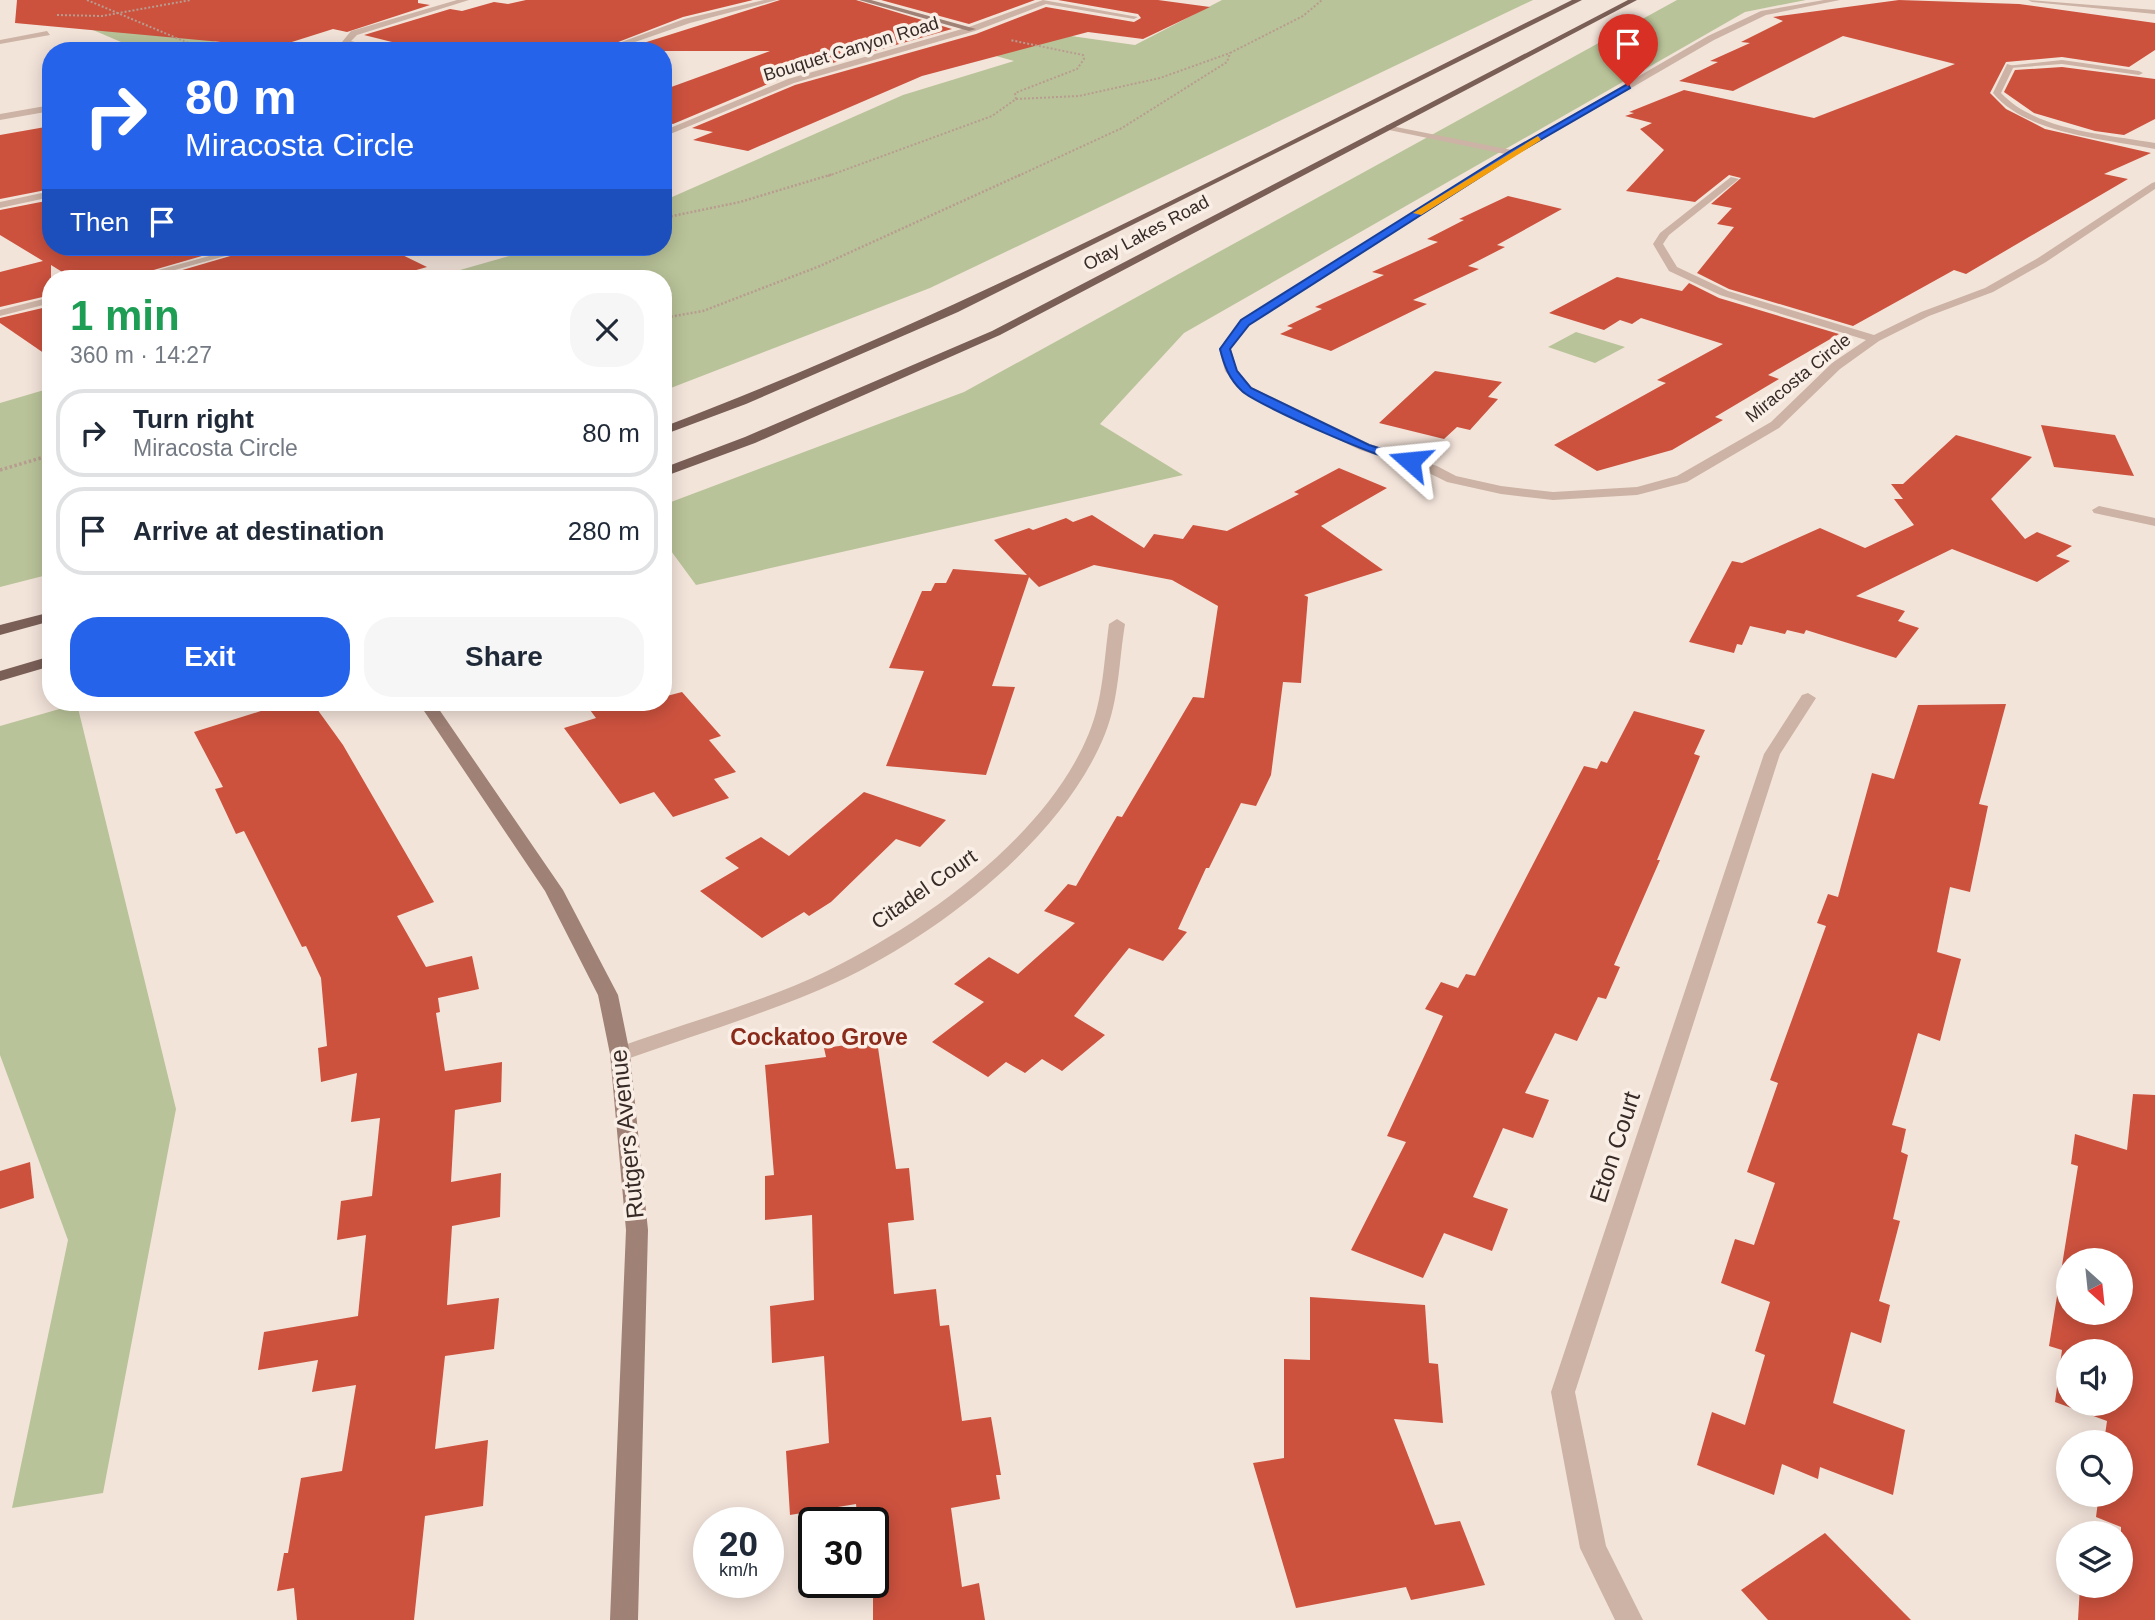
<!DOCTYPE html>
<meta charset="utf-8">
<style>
:root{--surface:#fff;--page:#f6f6f7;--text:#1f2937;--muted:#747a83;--line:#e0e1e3;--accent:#2563eb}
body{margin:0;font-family:Helvetica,sans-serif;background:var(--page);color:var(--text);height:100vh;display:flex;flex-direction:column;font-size:26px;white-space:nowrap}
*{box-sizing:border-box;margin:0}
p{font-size:23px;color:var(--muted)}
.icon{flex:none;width:38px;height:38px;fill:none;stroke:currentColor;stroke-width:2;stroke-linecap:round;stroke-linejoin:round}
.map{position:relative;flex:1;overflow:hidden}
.panel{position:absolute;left:42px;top:270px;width:630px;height:441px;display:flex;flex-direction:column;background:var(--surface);border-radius:28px;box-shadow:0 4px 18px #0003}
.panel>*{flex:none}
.guide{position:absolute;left:42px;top:42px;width:630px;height:214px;border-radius:28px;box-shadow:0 4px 18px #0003;background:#2563eb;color:#fff;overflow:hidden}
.needle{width:46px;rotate:153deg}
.controls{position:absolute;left:2056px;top:1248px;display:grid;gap:14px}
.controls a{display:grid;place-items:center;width:77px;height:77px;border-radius:50%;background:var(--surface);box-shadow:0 4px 18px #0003;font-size:35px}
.speed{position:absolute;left:693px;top:1507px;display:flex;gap:14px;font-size:35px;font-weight:700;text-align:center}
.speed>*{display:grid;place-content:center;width:91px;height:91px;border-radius:50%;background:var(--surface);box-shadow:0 4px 18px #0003;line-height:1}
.speed small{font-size:18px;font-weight:400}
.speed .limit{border:4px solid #111;border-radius:10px;background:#fff;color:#111}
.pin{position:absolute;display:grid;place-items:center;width:60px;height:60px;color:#fff;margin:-72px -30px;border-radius:50% 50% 50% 0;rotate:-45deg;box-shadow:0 0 7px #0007}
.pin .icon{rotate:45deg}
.me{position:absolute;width:77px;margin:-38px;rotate:288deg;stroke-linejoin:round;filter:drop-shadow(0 0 5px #0008)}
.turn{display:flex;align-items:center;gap:24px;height:147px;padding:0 28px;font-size:32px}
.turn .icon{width:91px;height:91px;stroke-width:2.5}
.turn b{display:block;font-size:49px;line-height:60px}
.then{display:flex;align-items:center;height:66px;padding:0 28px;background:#0003;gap:14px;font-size:26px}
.round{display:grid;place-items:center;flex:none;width:74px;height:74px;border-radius:28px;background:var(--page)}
.overview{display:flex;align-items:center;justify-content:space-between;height:119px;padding:0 28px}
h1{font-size:42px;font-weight:600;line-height:52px;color:#1e9e55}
.button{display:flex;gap:14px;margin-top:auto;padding:14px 28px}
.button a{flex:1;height:80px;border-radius:28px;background:var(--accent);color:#fff;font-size:28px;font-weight:600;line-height:80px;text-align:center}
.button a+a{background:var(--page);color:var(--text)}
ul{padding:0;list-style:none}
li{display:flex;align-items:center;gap:21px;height:88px;margin:0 14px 10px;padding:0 14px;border:4px solid var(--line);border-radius:28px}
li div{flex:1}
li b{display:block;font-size:26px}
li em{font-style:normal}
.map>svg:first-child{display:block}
</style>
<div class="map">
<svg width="2155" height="1620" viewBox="0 0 2155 1620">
<rect width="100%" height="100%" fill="#f3e4da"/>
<!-- green -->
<g fill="#b9c399">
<polygon points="23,0 109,0 236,50 315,43 319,47 333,51 142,51"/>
<polygon points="1222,0 1533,0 930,288 663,391 663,278 432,278 541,247 663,247 663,201 903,95 1014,61 953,44 1014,28 1135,45"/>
<polygon points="1677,0 1806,0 1745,12 1184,333 1100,424 1183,475 696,585 663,540 663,505 964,392"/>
<polygon points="1576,332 1625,347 1595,363 1548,347"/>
<polygon points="51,388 51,574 0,587 0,403"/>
<polygon points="77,704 176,1109 103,1493 12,1508 68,1240 0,1055 0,726"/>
</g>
<!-- building -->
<g fill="#cc523e" fill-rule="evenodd">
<polygon points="17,0 418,0 418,3 430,5 347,32 333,29 276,47 15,23"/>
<polygon points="526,0 753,0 683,17 595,51 401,51 400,44 364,35 450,9 462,11 494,2 508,4"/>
<polygon points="780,0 856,0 952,29 787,76 673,124 663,122 663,90 770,51 618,51"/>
<polygon points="881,0 1035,0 969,24"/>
<polygon points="1058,0 1158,0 1210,7 1143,39 1088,32 922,76 748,151 693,140 713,132 692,128 795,85 976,34 1046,7 1134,22 1141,18 1138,14"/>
<polygon points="1899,0 2019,4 2155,23 2155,50 2129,67 2062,57 2006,62 1990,93 2006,109 2045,129 2151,153 2104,174 2128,179 2017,244 1966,274 1954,270 1853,326 1729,289 1697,273 1734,227 1717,224 1732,208 1711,204 1741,178 1729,175 1695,202 1626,191 1664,150 1640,129 1652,123 1625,116 1634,113 1629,112 1684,90 1814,118 1955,64 1843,36 1733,91 1679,81 1718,62 1710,61 1750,43 1741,42 1783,21 1773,17"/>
<polygon points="2062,67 2155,79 2155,119 2124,135 2095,131 2034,113 2004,92 2015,70"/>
<polygon points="51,126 51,189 0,199 0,135"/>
<polygon points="1508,196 1562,209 1497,245 1505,247 1468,266 1479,269 1413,300 1427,304 1331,351 1280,334 1293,328 1287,326 1322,309 1315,307 1384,275 1372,272 1438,242 1427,239 1464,220 1459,219"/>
<polygon points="51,200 51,247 233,247 126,278 72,278 51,265 51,295 0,307 0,272 43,261 0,235 0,210"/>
<polygon points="261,247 386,247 427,267 388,278 155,278"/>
<polygon points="1617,277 1682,291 1689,283 1719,298 1839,334 1768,375 1779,379 1715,417 1723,420 1672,450 1597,471 1554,445 1666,383 1657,380 1723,344 1641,318 1632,324 1620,320 1604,330 1549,313"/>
<polygon points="51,306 51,358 0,323 0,318"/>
<polygon points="1435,371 1502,382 1488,397 1498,399 1470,430 1457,427 1444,439 1379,423"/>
<polygon points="2041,425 2115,435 2134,476 2054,467"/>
<polygon points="1956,435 2032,457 1991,499 2025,539 2037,532 2072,546 2056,556 2070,561 2037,582 1952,549 1856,596 1905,611 1898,621 1919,628 1896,658 1806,630 1804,634 1787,630 1785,634 1750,626 1742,645 1737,644 1734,653 1689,642 1732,561 1742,563 1820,528 1865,548 1914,525 1894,499 1903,499 1891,484 1903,484"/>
<polygon points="1339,468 1387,488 1321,526 1383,570 1304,595 1308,597 1301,683 1283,682 1271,775 1256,806 1241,803 1209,868 1206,868 1178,929 1187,932 1163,961 1129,948 1074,1016 1105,1035 1062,1071 1042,1059 1025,1073 1006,1062 988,1077 932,1042 984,1002 954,984 989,957 1018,974 1075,923 1044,911 1068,884 1076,886 1117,816 1122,817 1193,697 1204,698 1218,606 1172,580 1094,565 1039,587 1029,577 992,686 1015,687 986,775 886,766 924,671 889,668 922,591 931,591 935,583 946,583 953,569 1027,575 994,540 1029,528 1033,530 1066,518 1073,522 1092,515 1144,548 1154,534 1183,539 1193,525 1227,531 1299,494 1294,492"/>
<polygon points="682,692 721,736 709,740 736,772 714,779 729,798 673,817 654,792 620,804 564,728 596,718 584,702 663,702 663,697"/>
<polygon points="259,702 312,702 343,745 434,902 397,916 426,967 472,956 479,989 438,998 440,1012 436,1013 445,1071 502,1062 501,1102 455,1110 451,1182 501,1173 500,1217 452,1226 447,1305 499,1298 494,1349 445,1356 435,1449 488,1440 483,1506 425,1516 414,1620 297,1620 294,1588 277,1591 284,1553 288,1553 301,1478 342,1471 356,1385 312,1392 318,1360 258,1370 264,1332 358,1316 366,1235 337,1240 341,1201 372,1196 380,1118 351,1122 357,1073 321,1082 318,1048 327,1046 321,978 306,946 302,947 244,831 236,834 215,789 223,787 194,732 264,710"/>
<polygon points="2006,704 1979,804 1988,806 1970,892 1950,887 1937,952 1961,959 1940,1041 1918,1033 1892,1125 1906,1129 1901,1152 1908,1155 1893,1219 1900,1221 1879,1301 1890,1305 1881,1343 1851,1332 1833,1403 1905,1430 1893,1495 1820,1467 1818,1479 1782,1464 1774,1495 1697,1465 1712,1412 1745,1425 1765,1355 1755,1351 1770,1302 1721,1283 1735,1239 1754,1245 1775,1183 1747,1172 1778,1083 1770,1080 1826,926 1817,923 1828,894 1838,897 1872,773 1894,779 1918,705"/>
<polygon points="1634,711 1705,730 1694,754 1700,756 1657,860 1660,860 1614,965 1620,967 1606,999 1598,997 1577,1041 1555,1033 1525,1093 1549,1100 1533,1138 1503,1128 1473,1197 1508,1209 1492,1251 1444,1233 1423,1278 1351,1250 1406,1142 1387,1136 1443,1016 1425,1009 1441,982 1458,988 1466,974 1475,976 1584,766 1597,769 1601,761 1607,763"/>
<polygon points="864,792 946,820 920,847 896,839 831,902 809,916 804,912 762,938 700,891 739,868 725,858 761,837 789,856"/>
<polygon points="877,1041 896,1169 909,1168 914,1220 888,1223 894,1294 936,1289 940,1326 949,1325 962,1421 991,1417 1001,1475 996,1475 1000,1499 951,1508 962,1587 979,1583 985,1620 873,1620 873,1522 858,1522 856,1504 790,1515 786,1451 829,1443 824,1356 772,1363 770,1306 814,1300 812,1215 765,1220 765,1176 774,1175 765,1065 826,1057 824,1048"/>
<path d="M2133 1094 2155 1095V1620H2078L2080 1586H2121V1527L2096 1517 2099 1494H2121V1442H2104L2107 1421 2055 1402 2062 1350 2049 1346 2078 1166 2071 1164 2075 1134 2127 1150ZM2068 1260H2121V1312H2068ZM2068 1351H2121V1404H2068Z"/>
<polygon points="30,1162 34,1198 0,1209 0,1171"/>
<polygon points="1310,1297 1425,1305 1429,1363 1438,1364 1443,1423 1394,1419 1435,1525 1460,1521 1485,1585 1411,1600 1406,1587 1296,1608 1253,1463 1284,1458 1284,1359 1310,1360"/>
<polygon points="1825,1533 1911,1620 1768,1620 1741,1590"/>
</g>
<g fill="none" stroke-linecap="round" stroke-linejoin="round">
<!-- path-far2 -->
<g stroke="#b79c8f" stroke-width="2" stroke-dasharray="2 2" stroke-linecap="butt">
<polyline points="87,0 207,51"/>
<polyline points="57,15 102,16 191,0"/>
<polyline points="1016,99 1079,96 1160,78 1230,53"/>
<polyline points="828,176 992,116 1016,99 1015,93 1077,69 1084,59 1083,55 1010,40"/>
<polyline points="1018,176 1122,128 1227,62 1230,53 1303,16 1322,0"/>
</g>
<!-- path-far1 -->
<g stroke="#b79c8f" stroke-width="2.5" stroke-dasharray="2 2" stroke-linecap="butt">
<polyline points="663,218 740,202 833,174"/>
<polyline points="663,318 703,311 820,266 1022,174"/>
</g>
<!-- path -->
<polyline stroke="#b79c8f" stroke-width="3.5" stroke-dasharray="2.5 2.5" stroke-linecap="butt" points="0,470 51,455"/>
<!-- lane -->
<polygon fill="#ccb3a5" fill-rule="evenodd" points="2062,60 2139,71 2143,73 2139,75 2062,64 2010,68 2006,66"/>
<!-- street -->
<g fill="#ccb3a5" fill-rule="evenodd">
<polygon points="457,0 469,0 357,35 351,41 391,51 375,51 342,42 351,31"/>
<polygon points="764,0 777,0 690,23 609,51 597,51 684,19"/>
<polygon points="1043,0 1138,17 1134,19 1046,4 975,31 794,83 663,137 663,131 788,79 969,27"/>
<polygon points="1824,0 1840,0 1766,15 1714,40 1516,155 1249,325 1231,349 1237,370 1251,387 1370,444 1437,466 1456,476 1501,486 1553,492 1637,487 1677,476 1771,422 1832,363 1866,340 1720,295 1669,271 1653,244 1660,233 1731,177 1739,179 1669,235 1663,244 1677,267 1728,291 1874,335 1921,312 1985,288 2038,258 2152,183 2155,182 2155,189 2046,262 1993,292 1929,316 1879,341 1840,369 1779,428 1687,482 1637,495 1553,500 1501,494 1447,482 1427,472 1360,450 1243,393 1225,371 1219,349 1241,321 1505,154 1389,130 1386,125 1512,150 1708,36 1761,11"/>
<polygon points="2028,0 2155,10 2155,14 2032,2"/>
<polygon points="47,31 50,35 0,44 0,40"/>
<path d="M2007 64 2014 66 2001 93C2037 131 2106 134 2155 143V149C2106 139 2026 134 1993 93Z"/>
<polygon points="51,105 51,111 0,120 0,114"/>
<polygon points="51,191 51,197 0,208 0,202"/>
<polygon points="242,247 258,247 146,278 129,278"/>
<polygon points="51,297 51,303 0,316 0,310"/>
<polygon points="2099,506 2155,518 2155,526 2094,513 2092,510"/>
<path d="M1117 619 1125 624C1119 660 1119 700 1105 734 1063 839 938 935 837 982 769 1013 697 1034 627 1059H613L610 1054 613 1049C684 1023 759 1004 827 971 924 923 1047 837 1089 733 1103 700 1104 660 1109 624Z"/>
<polygon points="1808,693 1816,698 1780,754 1575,1392 1606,1546 1643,1620 1615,1620 1580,1548 1551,1392 1764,754 1802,695"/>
</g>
<!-- secondary -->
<g fill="#9f8176" fill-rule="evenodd">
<polygon points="859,0 871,0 976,29 969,31"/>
<polygon points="418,702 434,702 563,890 618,995 630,1054 648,1230 638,1620 610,1620 626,1230 610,1054 598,995 545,891"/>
</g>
<!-- primary -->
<g fill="#7a5f57" fill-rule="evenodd">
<path d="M1572 0H1582L958 312 746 404 663 435V427C976 308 1273 148 1572 0Z"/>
<polygon points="1628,0 1637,0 1000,335 755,443 663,477 663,468 745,437 992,331"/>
<polygon points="51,612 51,621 0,635 0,625"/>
<polygon points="51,656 51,666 0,681 0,671"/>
</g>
</g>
<!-- route -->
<path fill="#2563eb" stroke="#184099" stroke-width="2" d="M1628 84 1630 88 1516 154 1249 325 1230 349 1237 371 1251 388 1369 445 1414 459V464C1396 467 1257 405 1242 391 1229 379 1224 365 1220 349L1241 320 1510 151Z"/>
<!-- slow -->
<polygon fill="#f59e0b" points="1538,136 1541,140 1421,215 1413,213"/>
<g text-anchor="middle" stroke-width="7" stroke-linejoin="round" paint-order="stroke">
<!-- far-street labels -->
<g font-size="18" fill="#372a27" stroke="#faefe6">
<text transform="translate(851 49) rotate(-17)" y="6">Bouquet Canyon Road</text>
<text transform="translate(1146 233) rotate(-28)" y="6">Otay Lakes Road</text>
<text transform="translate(1798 378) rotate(-39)" y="6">Miracosta Circle</text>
</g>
<!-- street labels -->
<g font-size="21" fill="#372a27" stroke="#faefe6">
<text transform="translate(924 889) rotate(-35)" y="7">Citadel Court</text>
</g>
<!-- neighbourhood labels -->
<g font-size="23" font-weight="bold" fill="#8a2a1b" stroke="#faefe6">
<text x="819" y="1045">Cockatoo Grove</text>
</g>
<!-- near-street labels -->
<g font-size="24" fill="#372a27" stroke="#faefe6">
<text transform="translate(627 1134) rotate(-96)" y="8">Rutgers Avenue</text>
<text transform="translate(1615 1147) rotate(-72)" y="8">Eton Court</text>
</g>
</g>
</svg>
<div class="controls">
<a><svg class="needle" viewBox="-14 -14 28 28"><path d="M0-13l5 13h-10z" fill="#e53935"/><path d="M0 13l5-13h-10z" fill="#747a83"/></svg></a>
<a><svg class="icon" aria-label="sound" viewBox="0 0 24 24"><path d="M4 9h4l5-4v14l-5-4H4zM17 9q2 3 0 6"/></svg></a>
<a><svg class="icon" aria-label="search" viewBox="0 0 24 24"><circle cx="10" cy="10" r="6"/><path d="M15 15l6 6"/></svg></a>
<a><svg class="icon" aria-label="layers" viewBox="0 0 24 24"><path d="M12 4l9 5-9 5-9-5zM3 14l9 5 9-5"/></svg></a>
</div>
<div class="speed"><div>20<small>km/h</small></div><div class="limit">30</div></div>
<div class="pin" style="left:1628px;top:86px;background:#d93025"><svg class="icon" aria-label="arrive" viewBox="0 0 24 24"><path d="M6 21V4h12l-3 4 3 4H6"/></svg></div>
<svg class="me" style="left:1410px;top:461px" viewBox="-20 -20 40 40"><path d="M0-17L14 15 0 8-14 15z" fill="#2563eb" stroke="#fff" stroke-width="4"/></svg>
<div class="guide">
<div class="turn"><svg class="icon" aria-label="right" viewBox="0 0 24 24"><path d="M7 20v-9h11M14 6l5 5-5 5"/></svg><div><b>80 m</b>Miracosta Circle</div></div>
<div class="then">Then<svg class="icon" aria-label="arrive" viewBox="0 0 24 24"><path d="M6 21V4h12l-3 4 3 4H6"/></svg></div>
</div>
<section class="panel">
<div class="overview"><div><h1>1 min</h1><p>360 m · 14:27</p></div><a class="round"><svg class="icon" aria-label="close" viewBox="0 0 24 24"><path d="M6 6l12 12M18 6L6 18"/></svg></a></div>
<ul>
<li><svg class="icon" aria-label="right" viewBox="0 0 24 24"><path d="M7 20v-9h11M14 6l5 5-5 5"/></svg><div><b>Turn right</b><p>Miracosta Circle</p></div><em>80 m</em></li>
<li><svg class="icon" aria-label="arrive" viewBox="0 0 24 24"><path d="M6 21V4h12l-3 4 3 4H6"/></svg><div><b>Arrive at destination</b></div><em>280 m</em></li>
</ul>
<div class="button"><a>Exit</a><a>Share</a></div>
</section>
</div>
